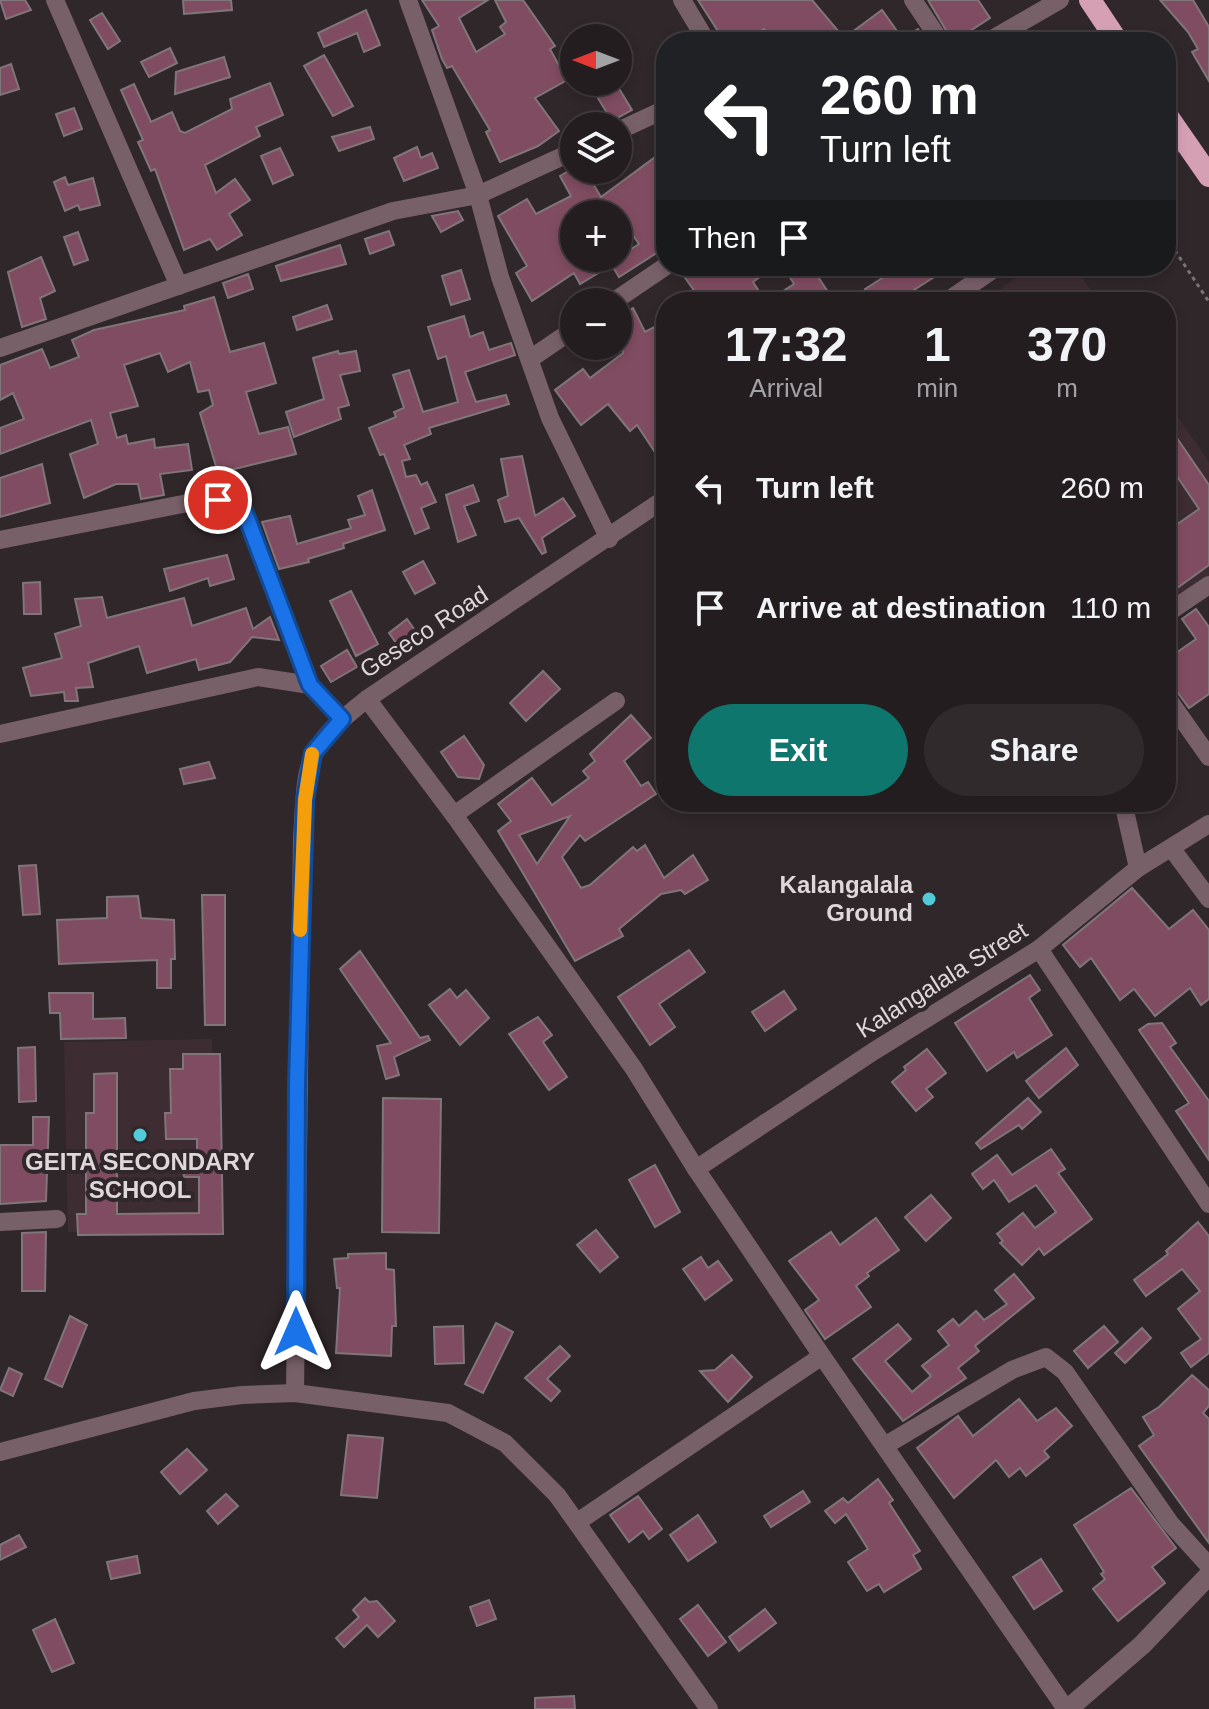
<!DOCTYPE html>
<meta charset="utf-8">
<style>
:root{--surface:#241d20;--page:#302a2d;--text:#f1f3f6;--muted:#a3a2a5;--line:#413b3e;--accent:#0f766e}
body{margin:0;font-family:Arial,sans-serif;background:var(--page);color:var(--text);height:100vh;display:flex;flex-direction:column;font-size:30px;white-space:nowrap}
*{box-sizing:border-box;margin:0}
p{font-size:26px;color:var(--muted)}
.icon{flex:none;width:44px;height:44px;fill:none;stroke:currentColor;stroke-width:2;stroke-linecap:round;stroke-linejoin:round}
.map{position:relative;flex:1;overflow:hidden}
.sheet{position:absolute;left:656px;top:292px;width:520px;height:520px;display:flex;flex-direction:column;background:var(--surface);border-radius:32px;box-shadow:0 4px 12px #0003,0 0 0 2px var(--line)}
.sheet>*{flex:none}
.guide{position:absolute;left:656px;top:32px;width:520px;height:244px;border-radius:32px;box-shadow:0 4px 12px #0003,0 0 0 2px var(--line);background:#202124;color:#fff;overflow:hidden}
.needle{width:52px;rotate:270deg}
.tools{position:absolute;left:560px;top:24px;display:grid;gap:16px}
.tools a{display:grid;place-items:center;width:72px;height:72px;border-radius:50%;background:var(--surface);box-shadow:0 4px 12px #0003,0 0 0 2px var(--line);font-size:40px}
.pin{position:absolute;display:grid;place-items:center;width:68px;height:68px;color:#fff;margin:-34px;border:4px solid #fff;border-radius:50%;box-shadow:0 2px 8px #0007}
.me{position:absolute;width:88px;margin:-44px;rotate:0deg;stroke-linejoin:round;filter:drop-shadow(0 0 6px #0008)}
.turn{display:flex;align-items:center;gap:28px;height:168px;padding:0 32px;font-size:36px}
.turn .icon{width:104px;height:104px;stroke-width:2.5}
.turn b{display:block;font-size:56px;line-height:68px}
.then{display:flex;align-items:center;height:76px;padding:0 32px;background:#0003;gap:16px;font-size:30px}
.eta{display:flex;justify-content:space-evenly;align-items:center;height:136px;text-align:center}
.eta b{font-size:48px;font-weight:800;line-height:56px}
.action{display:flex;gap:16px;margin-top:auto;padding:16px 32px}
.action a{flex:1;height:92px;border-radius:48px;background:var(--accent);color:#fff;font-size:32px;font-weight:800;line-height:92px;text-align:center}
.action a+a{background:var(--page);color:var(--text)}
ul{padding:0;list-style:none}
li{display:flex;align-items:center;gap:24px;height:120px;padding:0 32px}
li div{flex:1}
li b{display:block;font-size:30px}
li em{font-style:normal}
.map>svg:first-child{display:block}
</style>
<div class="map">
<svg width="1209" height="1709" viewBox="0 0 1209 1709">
<rect width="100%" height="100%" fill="#30272a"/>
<!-- built -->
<g fill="#3d2d33">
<polygon points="1032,266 1074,266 1099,302 983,302"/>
<polygon points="1166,400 1209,462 1209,577 1166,608"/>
<polygon points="212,1039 216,1229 68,1232 64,1042"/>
</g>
<!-- building -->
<g fill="#804c61" stroke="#807579" stroke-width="2" fill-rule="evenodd">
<polygon points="0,0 25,0 31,10 6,19"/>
<polygon points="183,0 231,0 232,10 184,14"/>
<polygon points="422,0 488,0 459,18 476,52 505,34 500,27 506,22 495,0 523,0 555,46 550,49 567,80 535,98 559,131 538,146 500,162 486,132 490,130 452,66 447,68 442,59 432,30 439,26"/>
<polygon points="698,0 812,0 844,38 882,10 902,38 918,29 927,42 817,42 811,34 801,42 774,42 764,29 744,42 725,42"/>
<polygon points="928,0 978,0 990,18 953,42"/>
<polygon points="1160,0 1193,0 1209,27 1209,81 1192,52 1198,49 1188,32"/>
<polygon points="366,10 380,45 364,52 357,33 324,47 318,33"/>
<polygon points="102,13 120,41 108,49 90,20"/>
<polygon points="170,48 177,63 149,77 141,62"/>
<polygon points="324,55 353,106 333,116 304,66"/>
<polygon points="224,57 230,77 175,94 176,72"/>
<polygon points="11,64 19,89 0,95 0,68"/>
<polygon points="588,82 615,82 632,110 612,121"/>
<polygon points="270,83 283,115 256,127 260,136 205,165 216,193 235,179 250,200 229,214 242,235 217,250 210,239 184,250 155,169 151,171 138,142 143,140 121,90 134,84 151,122 172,112 180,131 185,133 232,109 230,99"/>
<polygon points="74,108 82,129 64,136 56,114"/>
<polygon points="370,127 374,139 339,151 332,137"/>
<polygon points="417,147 421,158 432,153 438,168 404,181 394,158"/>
<polygon points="280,148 293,175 273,184 261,156"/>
<polygon points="666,149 666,212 658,218 666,231 666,247 619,277 610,262 639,244 618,214 613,207 598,214 574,214 574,258 598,258 605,269 580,284 574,273 532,301 516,273 527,266 498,216 527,199 536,214 571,196 560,176 570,170 585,170 601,197"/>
<polygon points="65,177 68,185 93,178 100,205 80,210 78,205 65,211 54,182"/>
<polygon points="458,211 463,220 441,232 432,216"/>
<polygon points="389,231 394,245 370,254 365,239"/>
<polygon points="78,232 88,260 74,265 64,237"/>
<polygon points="340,245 346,264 281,281 276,266"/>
<polygon points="41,257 55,291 40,298 46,319 22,327 8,272"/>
<polygon points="690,266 774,266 753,282 766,302 794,284 783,266 811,266 828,292 812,302 681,302 695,292 681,272"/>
<polygon points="901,266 934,266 939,274 895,302 873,302 865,289"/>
<polygon points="461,270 470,299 451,305 442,276"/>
<polygon points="248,274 253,289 228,298 223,283"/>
<polygon points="214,297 230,352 264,343 276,383 246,392 259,434 288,427 296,454 218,473 200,413 213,405 209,390 198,392 190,362 168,372 160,353 124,365 138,406 110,413 117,438 126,435 128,444 154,439 155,448 188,444 192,470 160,474 164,495 141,499 138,484 116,484 84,498 70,454 98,444 91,420 0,454 0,428 24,419 13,393 0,400 0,365 42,349 50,368 79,357 72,340 94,330 185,310 184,306"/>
<polygon points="327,305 332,319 297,330 293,317"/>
<polygon points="633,308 645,332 666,321 666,340 657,345 666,358 666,405 659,410 666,421 666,469 637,425 630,431 608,404 581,425 555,390 583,369 590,378 623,353 618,316"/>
<polygon points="464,316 470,337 483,332 489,350 511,343 515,355 465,372 476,402 506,395 509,404 429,428 431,434 404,445 410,459 402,461 406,477 416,475 421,485 427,482 436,502 421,508 429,528 415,534 384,454 380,455 369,428 396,417 394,412 404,408 393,375 409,370 423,412 458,402 446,356 438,359 428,327"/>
<polygon points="338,351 339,354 356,351 360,371 340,375 349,405 338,408 341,419 294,437 286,412 324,399 313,358"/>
<polygon points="1166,422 1209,485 1209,565 1166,596 1166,532 1199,509 1166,460"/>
<polygon points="522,456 535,516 563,498 575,516 542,538 546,552 542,554 519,518 505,522 498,500 508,496 501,459"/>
<polygon points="42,464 50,503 0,517 0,478"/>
<polygon points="473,485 479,501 464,506 476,535 458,542 446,495"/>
<polygon points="372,490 385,530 343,544 344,548 308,559 309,562 279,569 262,522 290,516 297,544 351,528 348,520 365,515 358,496"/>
<polygon points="227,555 234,579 210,586 208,578 170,591 164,569"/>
<polygon points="423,561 435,583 415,594 403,572"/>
<polygon points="40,582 41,614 24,614 23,583"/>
<polygon points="351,591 378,644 356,656 330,601"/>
<polygon points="102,597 107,618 184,598 192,626 246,608 253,629 270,617 279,640 252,637 230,662 199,670 196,659 147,673 139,646 88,663 93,687 76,688 78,701 65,701 64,692 31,696 23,668 62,658 55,634 81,626 75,599"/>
<polygon points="1196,609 1209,627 1209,694 1189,708 1175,689 1166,683 1166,660 1196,639 1182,619"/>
<polygon points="407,619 417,633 399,647 389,633"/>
<polygon points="347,650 357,667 331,682 321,666"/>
<polygon points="543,671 560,689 526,721 510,703"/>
<path d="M631 715 651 738 624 761 641 786 648 782 656 794 585 841 580 835 562 857 581 888 590 885 633 847 637 851 645 845 664 878 693 855 708 880 685 894 681 890 661 894 619 929 623 936 575 961 498 831 511 821 498 804 532 778 552 805 589 778 583 771 595 761 590 754ZM570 816 537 864 519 835Z"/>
<polygon points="464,736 484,765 479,779 458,777 441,752"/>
<polygon points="209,762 215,778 184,784 180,769"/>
<polygon points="36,865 40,914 23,915 19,866"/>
<polygon points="1132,888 1169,929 1193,910 1209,930 1209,999 1201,1005 1190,988 1155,1016 1134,989 1120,1000 1091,958 1080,967 1063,945"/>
<polygon points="202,895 225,895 225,1025 205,1025"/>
<polygon points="138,896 141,918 174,920 175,959 171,959 171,988 157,988 157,960 59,964 57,920 107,918 107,897"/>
<polygon points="689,950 705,972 659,1004 675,1027 650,1045 618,997"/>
<polygon points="360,951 420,1038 428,1036 430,1040 394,1057 399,1075 386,1079 377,1046 391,1043 340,969"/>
<polygon points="1030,975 1040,990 1029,998 1052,1035 1017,1058 1014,1052 987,1071 955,1023"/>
<polygon points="450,989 457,998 466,990 489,1018 460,1045 429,1005"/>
<polygon points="784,991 796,1009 765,1031 752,1012"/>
<polygon points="49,993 93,993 93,1019 125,1018 126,1038 61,1039 60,1013 50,1013"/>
<polygon points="538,1017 552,1035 543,1042 567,1077 549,1090 509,1034"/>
<polygon points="1162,1023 1176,1043 1170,1047 1209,1101 1209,1160 1176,1111 1189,1103 1139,1030 1148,1024"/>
<polygon points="35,1047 36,1101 19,1102 18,1048"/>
<polygon points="1066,1048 1078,1065 1039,1098 1026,1081"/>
<polygon points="927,1049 946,1073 926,1089 933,1097 916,1111 892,1082 906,1070 904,1067"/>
<polygon points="183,1054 220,1054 223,1234 78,1235 77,1214 86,1214 86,1113 94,1113 94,1074 117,1073 117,1214 199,1213 199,1177 184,1177 183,1165 197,1165 197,1139 166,1139 165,1113 171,1113 170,1069 183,1069"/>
<polygon points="383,1098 441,1099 439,1233 382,1232"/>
<polygon points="1028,1098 1041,1112 1022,1129 1019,1125 981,1149 976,1143"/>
<polygon points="33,1117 49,1117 46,1201 0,1204 0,1145 33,1145"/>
<polygon points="1051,1149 1065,1169 1058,1173 1092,1219 1044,1255 1039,1248 1022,1265 1000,1243 1003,1241 997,1234 1023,1213 1035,1228 1056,1212 1036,1185 1009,1202 994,1180 983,1189 972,1174 997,1155 1012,1175"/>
<polygon points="655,1165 680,1212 655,1227 629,1180"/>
<polygon points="931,1195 951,1218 926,1241 905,1217"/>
<polygon points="876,1218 899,1250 867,1273 869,1276 856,1286 871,1307 825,1339 805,1310 819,1300 789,1261 831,1232 840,1245"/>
<polygon points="1198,1222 1209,1236 1209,1353 1191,1367 1181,1353 1201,1339 1178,1309 1200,1291 1182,1269 1146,1296 1134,1280 1168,1254 1166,1251"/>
<polygon points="596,1230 618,1257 600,1272 577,1245"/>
<polygon points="46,1232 45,1291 22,1291 22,1233"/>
<polygon points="386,1253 386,1269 394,1270 396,1326 392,1326 391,1356 336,1353 340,1288 337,1288 334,1259 348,1258 348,1254"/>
<polygon points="701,1257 708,1268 718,1261 732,1280 705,1300 683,1269"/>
<polygon points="1014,1274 1034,1298 975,1346 979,1351 958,1368 966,1378 903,1421 853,1359 898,1324 911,1339 885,1361 912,1392 931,1376 922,1366 949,1345 938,1331 953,1319 959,1326 976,1311 984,1320 1007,1304 995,1290"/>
<polygon points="70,1316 87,1325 62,1387 45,1379"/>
<polygon points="496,1323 513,1332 483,1393 465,1384"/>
<polygon points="463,1326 464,1363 435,1364 434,1327"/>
<polygon points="1104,1326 1118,1342 1088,1368 1074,1351"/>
<polygon points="1142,1328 1151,1338 1125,1363 1115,1353"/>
<polygon points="560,1346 570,1356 547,1379 560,1391 551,1401 525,1378"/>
<polygon points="732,1355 752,1377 728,1402 700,1371 715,1370"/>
<polygon points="9,1368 22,1374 13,1396 0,1390"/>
<polygon points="1192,1375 1209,1390 1209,1406 1203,1413 1209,1419 1209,1543 1139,1446 1154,1435 1143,1417 1159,1407"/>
<polygon points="1019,1399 1037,1421 1056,1408 1072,1426 1044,1451 1049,1457 1026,1476 1020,1468 1009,1477 996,1460 954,1498 917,1448 958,1416 973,1436"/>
<polygon points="348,1435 383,1438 377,1498 341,1495"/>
<polygon points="187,1449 207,1470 180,1494 161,1472"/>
<polygon points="878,1479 893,1500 889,1503 920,1551 913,1555 921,1569 884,1592 879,1584 867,1591 848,1562 868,1549 846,1514 835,1523 825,1511 843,1498 848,1503"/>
<polygon points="1131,1488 1176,1548 1152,1567 1165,1583 1118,1621 1093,1589 1105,1579 1101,1574 1104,1572 1074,1525"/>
<polygon points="803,1491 810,1502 771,1527 764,1516"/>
<polygon points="226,1494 238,1506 218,1524 207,1511"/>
<polygon points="638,1496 662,1529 649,1539 643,1531 629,1542 610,1515"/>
<polygon points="698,1515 716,1542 688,1561 670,1535"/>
<polygon points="19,1535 26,1547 0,1560 0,1545"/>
<polygon points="137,1556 140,1573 111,1579 107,1562"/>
<polygon points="1041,1559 1062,1591 1034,1609 1013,1577"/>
<polygon points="365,1598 369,1602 377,1601 395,1621 378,1637 367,1625 344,1647 336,1638 359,1617 353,1610"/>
<polygon points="489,1600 496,1619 477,1626 470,1607"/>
<polygon points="698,1605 726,1642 708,1656 680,1619"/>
<polygon points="765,1609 776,1623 739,1651 729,1637"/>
<polygon points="55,1619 74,1663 52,1672 33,1630"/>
<polygon points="574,1696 575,1709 535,1709 535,1698"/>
</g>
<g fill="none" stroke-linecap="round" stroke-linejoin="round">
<!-- path -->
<polyline stroke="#7a7275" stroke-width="3" stroke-dasharray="4 4" stroke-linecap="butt" points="1166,237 1209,302"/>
<!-- minor -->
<g stroke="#786069" stroke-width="18">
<polyline points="55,0 179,286"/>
<polyline points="408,0 478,195 500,277 550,418 609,539"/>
<polyline points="682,0 707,42"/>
<polyline points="913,0 941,42"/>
<polyline points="987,42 1060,0"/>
<polyline points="618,131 659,112"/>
<polyline points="1166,150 1183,139"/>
<polyline points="613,302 666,266"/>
<polyline points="946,302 998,266"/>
<polyline points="0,348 393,211 478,195 574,151"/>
<polyline points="530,359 574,329"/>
<path d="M0 540 198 501C217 500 230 500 245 513L310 685"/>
<polyline points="1166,614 1209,585"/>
<polyline points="1166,696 1209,757"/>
<polyline points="367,699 454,815 634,1069 696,1169 822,1356 1066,1709"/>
<polyline points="0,734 258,677 310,685 342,719"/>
<polyline points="1123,802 1138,868"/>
<polyline points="454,815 616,701"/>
<polyline points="1172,849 1209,899"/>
<polyline points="1039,949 1209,1204"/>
<polyline points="696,1169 874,1051 1039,949 1138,868 1209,824"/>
<polyline points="0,1222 57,1219"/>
<path d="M295 1393 302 839C307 760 302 750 367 699L666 498"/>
<polyline points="886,1445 1012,1370 1046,1357 1065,1372 1170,1523 1209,1566"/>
<polyline points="0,1452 194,1401 242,1395 295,1393 448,1413 505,1443 557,1495 709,1709"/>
<polyline points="579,1521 822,1356"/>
</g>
<!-- tertiary -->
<polyline stroke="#786069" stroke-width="20" points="1068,1709 1142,1645 1209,1575"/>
<!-- trunk -->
<g stroke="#d6a0b4" stroke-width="22">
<polyline points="1090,0 1118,42"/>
<polyline points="1166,114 1209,176"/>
</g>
</g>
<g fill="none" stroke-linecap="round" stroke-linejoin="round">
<!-- route casing -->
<g stroke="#114b97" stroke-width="20">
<polyline id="route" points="218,500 234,504 245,513 310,685 342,719 313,753 305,800 297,1085 296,1332"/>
</g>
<!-- route -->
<use href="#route" stroke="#1a73e8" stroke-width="14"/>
<!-- slow -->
<polyline stroke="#f59e0b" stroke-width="14" points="300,930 305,800 312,754"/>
</g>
<!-- markers -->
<g fill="#52cbd8" stroke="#30272a" stroke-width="3">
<circle cx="929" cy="899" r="8"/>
<circle cx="140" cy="1135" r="8"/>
</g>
<g text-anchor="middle" stroke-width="8" stroke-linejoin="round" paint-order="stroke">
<!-- street labels -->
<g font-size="24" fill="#ded8da" stroke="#30272a">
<text transform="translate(424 632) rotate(-33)" y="8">Geseco Road</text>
<text transform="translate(942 980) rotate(-32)" y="8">Kalangalala Street</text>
</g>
<!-- poi labels -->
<g font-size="24" font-weight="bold" fill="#ded8da" stroke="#30272a" text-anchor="end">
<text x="913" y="893">Kalangalala<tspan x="913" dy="28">Ground</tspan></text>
<text x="140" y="1170" text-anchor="middle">GEITA SECONDARY<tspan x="140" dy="28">SCHOOL</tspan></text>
</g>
</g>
</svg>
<div class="tools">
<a><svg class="needle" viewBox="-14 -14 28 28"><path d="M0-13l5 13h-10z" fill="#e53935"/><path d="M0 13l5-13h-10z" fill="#a3a2a5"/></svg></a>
<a><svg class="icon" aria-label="layers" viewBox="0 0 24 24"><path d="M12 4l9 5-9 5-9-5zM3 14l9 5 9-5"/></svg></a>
<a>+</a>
<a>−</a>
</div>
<div class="pin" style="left:218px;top:500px;background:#d93025"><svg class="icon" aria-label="arrive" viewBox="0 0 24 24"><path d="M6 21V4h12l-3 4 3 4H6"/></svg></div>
<svg class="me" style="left:296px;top:1332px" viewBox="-20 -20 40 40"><path d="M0-17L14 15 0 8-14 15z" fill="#1a73e8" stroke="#fff" stroke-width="4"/></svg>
<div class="guide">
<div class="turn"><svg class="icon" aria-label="left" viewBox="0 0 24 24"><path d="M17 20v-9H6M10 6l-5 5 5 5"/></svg><div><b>260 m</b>Turn left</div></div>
<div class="then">Then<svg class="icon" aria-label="arrive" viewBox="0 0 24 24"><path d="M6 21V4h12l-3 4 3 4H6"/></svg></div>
</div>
<section class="sheet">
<div class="eta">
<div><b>17:32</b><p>Arrival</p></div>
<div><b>1</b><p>min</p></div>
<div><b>370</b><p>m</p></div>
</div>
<ul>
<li><svg class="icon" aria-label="left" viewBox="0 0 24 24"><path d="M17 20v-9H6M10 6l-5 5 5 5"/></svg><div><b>Turn left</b></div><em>260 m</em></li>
<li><svg class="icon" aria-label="arrive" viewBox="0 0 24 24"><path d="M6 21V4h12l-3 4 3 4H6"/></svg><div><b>Arrive at destination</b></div><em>110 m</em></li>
</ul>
<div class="action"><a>Exit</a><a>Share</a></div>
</section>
</div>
